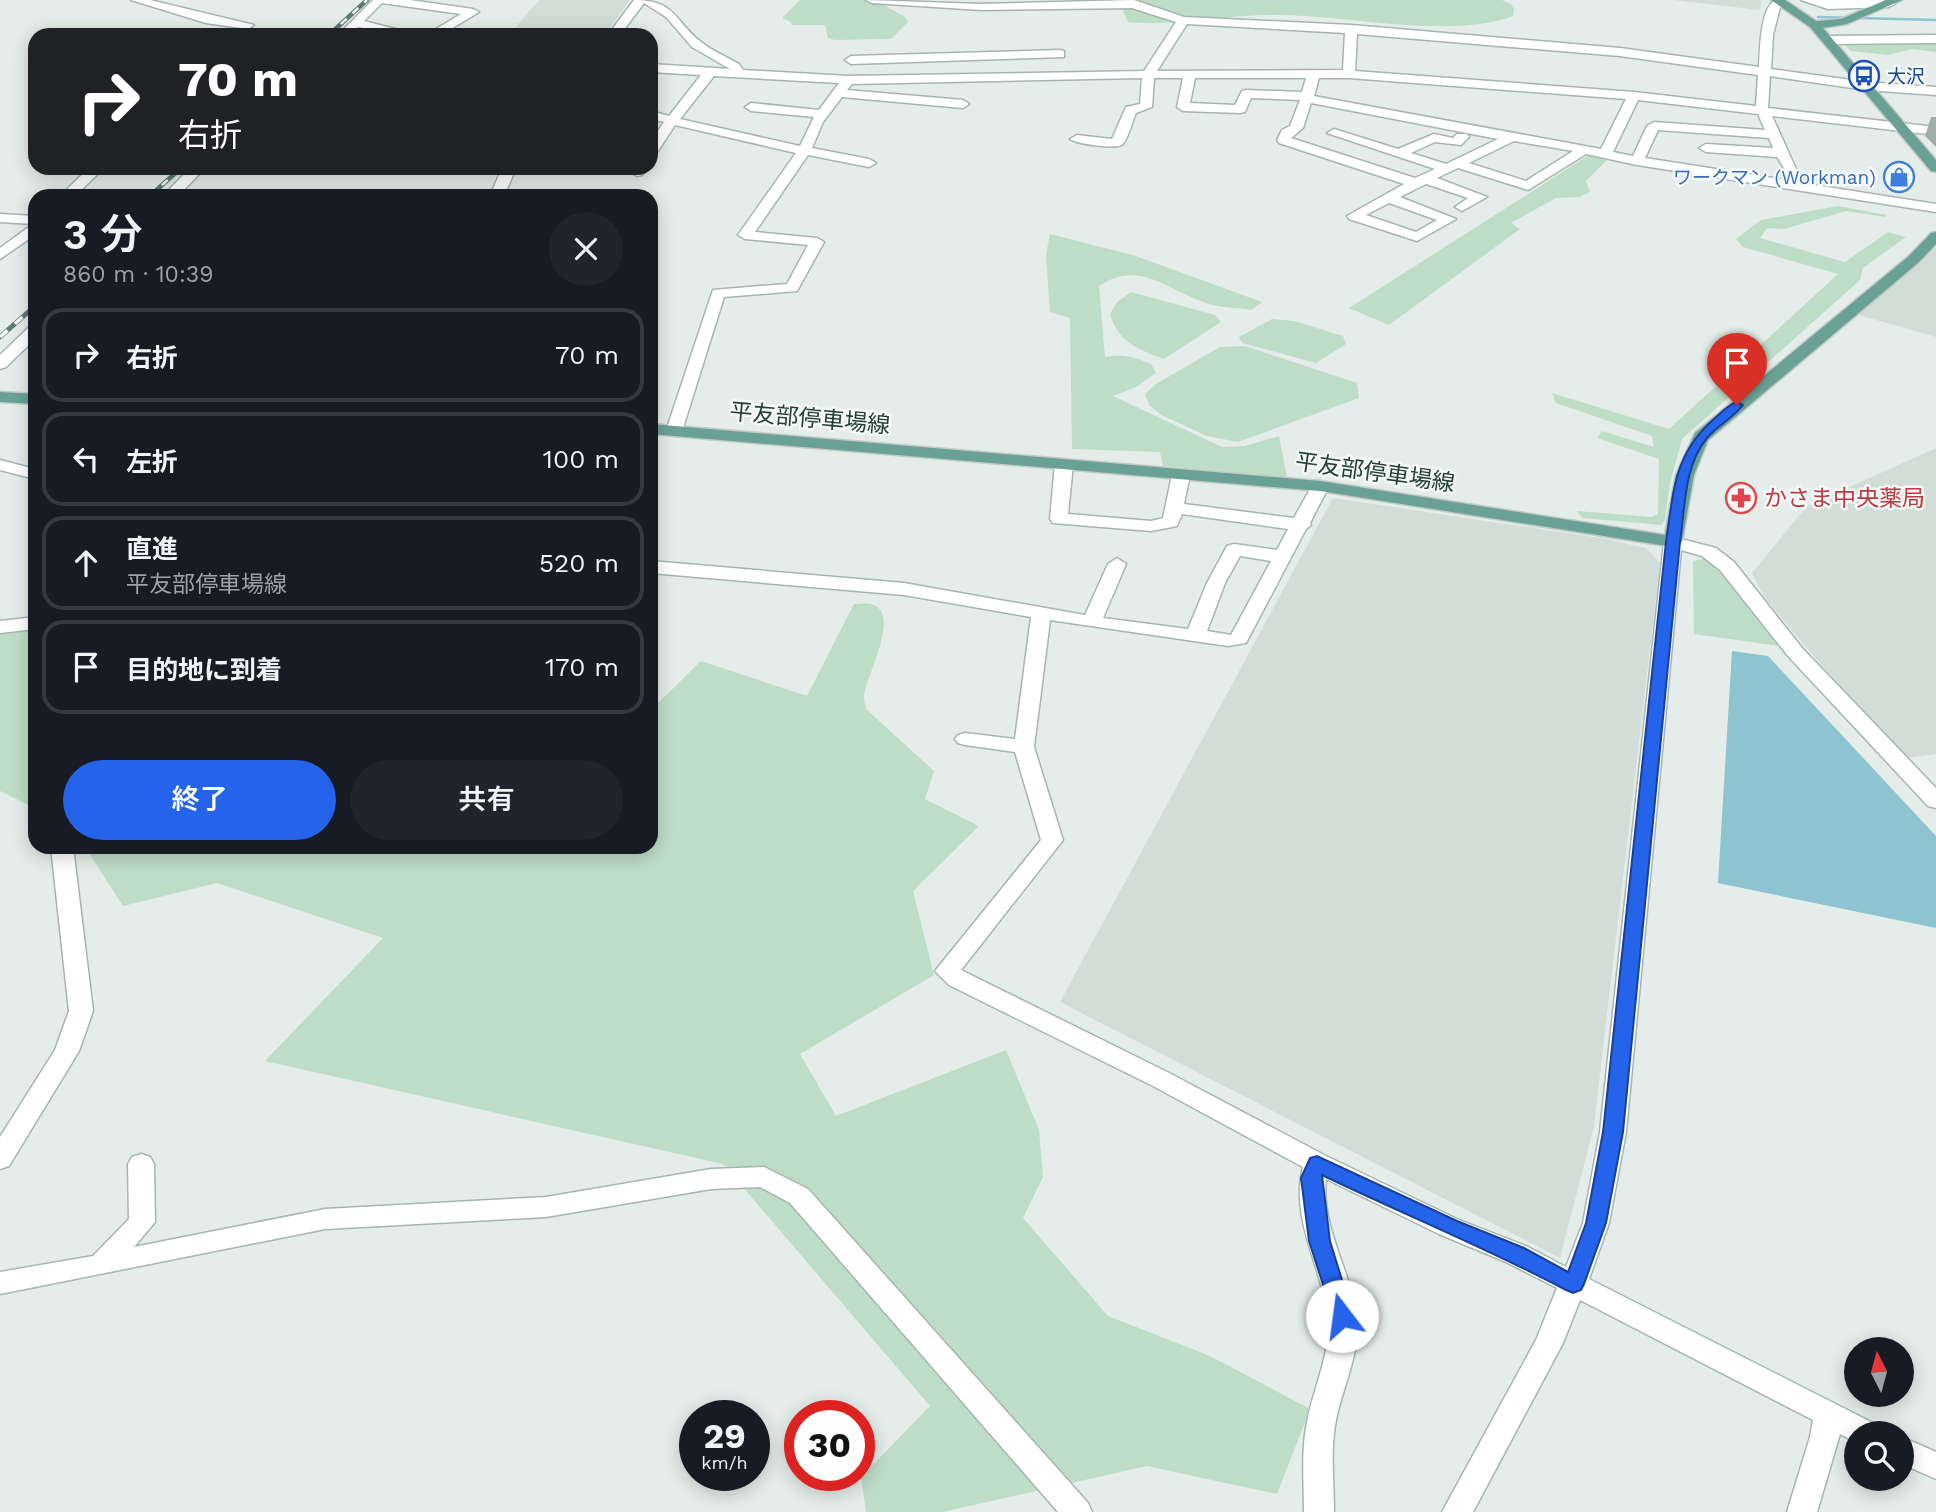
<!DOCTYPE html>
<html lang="ja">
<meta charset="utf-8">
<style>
:root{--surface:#171b24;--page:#20242c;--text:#f1f3f6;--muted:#9ea1a6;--line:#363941;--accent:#2563eb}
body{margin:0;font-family:"Work Sans","Noto Sans JP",sans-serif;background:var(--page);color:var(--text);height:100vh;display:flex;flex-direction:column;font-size:26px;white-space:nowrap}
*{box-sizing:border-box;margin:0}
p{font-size:23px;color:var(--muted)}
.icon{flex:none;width:38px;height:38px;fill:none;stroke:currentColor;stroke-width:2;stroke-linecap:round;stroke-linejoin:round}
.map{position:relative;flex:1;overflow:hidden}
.drawer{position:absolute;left:28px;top:189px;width:630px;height:665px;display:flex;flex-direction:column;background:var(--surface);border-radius:21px;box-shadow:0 4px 18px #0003}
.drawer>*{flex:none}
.top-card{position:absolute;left:28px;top:28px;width:630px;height:147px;border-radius:21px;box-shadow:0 4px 18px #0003;background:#202124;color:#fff;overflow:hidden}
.needle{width:46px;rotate:354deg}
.fabs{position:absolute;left:1844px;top:1337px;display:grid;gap:14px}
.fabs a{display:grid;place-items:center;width:70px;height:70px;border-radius:50%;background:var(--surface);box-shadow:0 4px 18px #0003;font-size:35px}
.speed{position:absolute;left:679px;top:1400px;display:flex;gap:14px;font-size:35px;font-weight:700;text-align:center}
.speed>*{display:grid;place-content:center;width:91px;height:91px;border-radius:50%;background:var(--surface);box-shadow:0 4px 18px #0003;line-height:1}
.speed small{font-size:18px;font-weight:400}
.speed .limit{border:10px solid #d22;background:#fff;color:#111}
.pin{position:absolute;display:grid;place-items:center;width:60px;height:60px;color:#fff;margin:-72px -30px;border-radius:50% 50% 50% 0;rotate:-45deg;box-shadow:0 0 7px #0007}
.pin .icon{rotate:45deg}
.me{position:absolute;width:77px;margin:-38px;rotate:345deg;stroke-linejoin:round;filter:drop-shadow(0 0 5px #0008)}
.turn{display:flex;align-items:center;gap:24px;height:147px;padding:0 35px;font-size:32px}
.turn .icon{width:91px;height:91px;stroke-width:2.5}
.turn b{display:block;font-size:49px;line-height:60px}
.round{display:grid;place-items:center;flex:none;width:74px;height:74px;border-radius:37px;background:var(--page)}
.headline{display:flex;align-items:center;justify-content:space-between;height:119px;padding:0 35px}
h1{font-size:42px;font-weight:600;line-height:52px}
.button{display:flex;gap:14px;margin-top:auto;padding:14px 35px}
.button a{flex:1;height:80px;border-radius:42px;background:var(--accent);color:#fff;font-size:28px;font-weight:600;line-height:80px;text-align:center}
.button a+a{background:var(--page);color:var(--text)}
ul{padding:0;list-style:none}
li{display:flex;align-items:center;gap:21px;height:94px;margin:0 14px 10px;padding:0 21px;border:4px solid var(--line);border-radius:21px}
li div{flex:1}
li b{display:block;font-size:26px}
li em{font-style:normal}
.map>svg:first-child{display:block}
</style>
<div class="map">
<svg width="1936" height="1512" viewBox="0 0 1936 1512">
<rect width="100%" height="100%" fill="#e4ede9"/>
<!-- built -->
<g fill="#d2ddd8">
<polygon points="539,0 630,0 605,35 509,35"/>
<polygon points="1673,0 1760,0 1762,1 1759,10"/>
<polygon points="1936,247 1936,337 1855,314"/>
<polygon points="1936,448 1936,754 1906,758 1822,666 1764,597 1752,573 1807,506"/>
<polygon points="1333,498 1600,538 1646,548 1660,563 1594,1126 1560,1258 1060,1002"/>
</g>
<!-- green -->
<g fill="#beddc7">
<polygon points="800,0 888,0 882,4 905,17 908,22 891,39 835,40 828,38 825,25 792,25 789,21 782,18"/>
<path d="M1136 0H1502L1511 4 1514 9 1513 16C1450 40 1342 14 1272 15 1223 15 1177 27 1128 22L1123 11Z"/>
<polygon points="1838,38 1936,40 1936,52 1912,49 1888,55 1851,51"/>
<polygon points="1589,155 1607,160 1586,181 1590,192 1579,197 1556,198 1511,223 1520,229 1389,325 1349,308"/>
<polygon points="1838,206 1886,215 1885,217 1846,211 1784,229 1767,228 1760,238 1845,262 1888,232 1906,237 1863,268 1860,280 1682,439 1670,483 1665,520 1661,525 1582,518 1577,511 1651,517 1658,514 1659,459 1597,438 1602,431 1654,447 1652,436 1556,403 1552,393 1669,429 1838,274 1743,247 1736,239 1761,220"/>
<path d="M1050 234 1133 255 1262 302 1252 310C1239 308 1225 308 1213 305 1171 294 1141 257 1099 286L1105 357C1122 354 1135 357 1151 364L1156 373 1136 387 1113 396 1222 447 1245 446 1279 436 1287 478 1163 466 1160 452 1072 449 1070 318 1050 312 1046 255Z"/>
<path d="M1131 292 1215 315 1221 322 1164 359C1139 350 1118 342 1110 314L1117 302Z"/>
<polygon points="1272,319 1294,321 1343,336 1346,344 1316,363 1242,343 1239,337"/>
<polygon points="1245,346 1357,383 1359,398 1238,442 1207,436 1161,415 1149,405 1145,394 1156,384 1220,347"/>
<polygon points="1707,558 1716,567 1779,646 1694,634 1693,561"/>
<path d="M854 604C859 604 867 603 871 604 904 613 863 680 864 698 864 702 865 705 866 709L934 771 925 799 979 826 913 891 934 975 800 1054 836 1116 1006 1050 1039 1130 1043 1177 1023 1218 1108 1316 1210 1356 1310 1409 1277 1494 1147 1466 943 1512H866L861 1477 930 1406 723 1164 265 1061 383 938 217 883 123 906 85 847H651V710L701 661 807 696Z"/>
<polygon points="35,627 35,808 0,791 0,634"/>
</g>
<!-- water -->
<polygon fill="#8ec3d0" points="1732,651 1768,656 1936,836 1936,928 1718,883"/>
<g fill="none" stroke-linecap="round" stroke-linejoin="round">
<!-- stream -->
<polyline stroke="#8ec3d0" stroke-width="2.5" points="1818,17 1936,20"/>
<!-- minor casing -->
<g stroke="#a7b5b0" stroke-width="3">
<g id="minor">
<polygon points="131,0 150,0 254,25 248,29 206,23"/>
<polygon points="373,0 410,0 473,9 479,12 441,35 426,35 461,14 382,3 364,21 419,35 396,35 358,27 351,35 338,35"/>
<path d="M634 0C676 0 673 20 701 42 712 51 727 57 739 64L743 70 848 76 1144 71 1176 22 1132 8 981 10 872 3 866 0 981 4 1134 0 1184 17 1351 25 1620 48 1759 67C1760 51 1760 19 1770 5 1773 0 1780 0 1785 0V4L1780 7 1773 35 1771 69 1866 82 1936 87V95L1866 90 1770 76 1768 108 1936 127V135L1772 116 1796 169 1808 184 1936 204V212L1637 165 1586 154 1528 190 1458 168 1437 178 1487 197 1462 211 1455 207 1468 198 1426 184 1400 197 1456 219 1417 241 1349 219 1347 216 1404 184 1279 143 1277 140 1282 130 1290 126 1300 100 1251 98 1245 112 1240 113 1183 111 1177 107 1183 78H1154L1152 107 1136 113C1132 122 1129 136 1123 144 1118 150 1077 144 1070 139L1077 135 1112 139 1126 107 1140 104 1142 78 852 84 847 90 963 100 969 104 963 108 842 97 823 122 812 148 869 159 876 163 869 167 808 155 755 232 817 238 824 242 797 291 724 297 682 431 674 436 666 431 713 290 787 284 808 245 745 239 738 235 796 153 675 125 656 154 651 155V141L664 122 651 119V111L669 116 701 75 651 72V64L730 69 692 47 666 17 644 3 620 35H608ZM1187 24 1345 33 1343 70 1157 71ZM1357 34 1620 56 1758 75 1756 106 1634 92 1355 71ZM714 76 839 83 819 110 751 103 745 107 751 111 814 117 800 146 680 119ZM1195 78H1306L1302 92 1246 90 1242 91 1235 105 1190 103ZM1319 78H1349L1626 99 1601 149 1314 96ZM1638 100 1758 114 1765 130 1654 122 1647 126 1633 156 1613 152ZM1311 103 1498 139 1446 164 1411 153 1435 142 1461 145 1469 137 1467 134H1457L1453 138 1434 134 1398 149 1334 129 1327 133 1435 169 1415 178 1291 138 1303 128ZM1658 130 1769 138 1773 148 1706 144 1699 148 1706 152 1777 157 1792 181 1645 158ZM1514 141 1573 151 1526 181 1469 163ZM1389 203 1437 220 1416 232 1366 215Z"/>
<polygon points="1801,0 1882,0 1895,4 1889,7 1828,9"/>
<polygon points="1936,35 1936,43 1827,44 1821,40 1827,36"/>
<polygon points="1060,50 1064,51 1064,57 851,64 845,60 851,56"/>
<polygon points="89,168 104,168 75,196 60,196"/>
<polygon points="190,168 205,168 178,196 163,196"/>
<polygon points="502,168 516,168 504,196 490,196"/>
<polygon points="632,168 646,168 642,175 637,176 630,172"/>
<polygon points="0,214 35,216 35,235 0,259 0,248 33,224 0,222"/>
<polygon points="35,325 35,339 6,367 0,369 0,355 29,327"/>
<path d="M1064 459 1073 464 1068 514 1151 521 1163 518 1172 475 1181 470 1190 475 1184 504 1294 518 1314 482 1320 481 1329 486 1310 523 1311 525 1306 529 1246 643 1228 646 1050 620 1034 747 1063 840 961 970 1171 1074 1326 1156 1459 1220 1526 1246 1566 1267 1583 1223 1600 1132 1664 542 1667 538 1673 537 1716 548 1734 562 1802 648 1936 788V808L1928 806 1788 656 1720 570 1702 556 1681 550 1626 1132 1609 1223 1589 1279 1875 1424 1880 1433H1857V1443L1840 1434 1817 1512H1787L1810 1437 1813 1420 1580 1300 1563 1343 1473 1512H1442L1536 1340 1557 1288 1506 1262 1439 1234 1326 1179C1320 1230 1355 1275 1357 1326 1358 1358 1342 1389 1336 1420 1330 1450 1334 1482 1334 1512H1304C1304 1482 1301 1451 1307 1422 1314 1385 1333 1350 1327 1312 1320 1263 1290 1218 1303 1167L1153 1086 949 985 935 971 1041 840 1015 752 965 745 958 743 955 739 958 735 965 733 1015 739 1031 617 904 595 651 573V561L904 583 1085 615 1108 564 1117 558 1126 564 1103 618 1188 629 1207 583 1227 546 1234 544 1277 550 1288 529 1182 514 1177 526 1151 531 1053 523 1050 519 1055 464ZM1240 556 1271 561 1231 635 1207 631 1225 583Z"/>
<polygon points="0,460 35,469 35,479 0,470"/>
<polygon points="35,617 35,629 0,633 0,621"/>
<polygon points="51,847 73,847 93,1011 79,1051 9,1166 0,1169 0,1137 55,1050 69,1011"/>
<polygon points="141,1154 150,1157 154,1164 155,1222 134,1247 325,1209 546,1197 711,1169 764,1167 808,1189 1088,1503 1092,1512 1058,1512 790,1203 760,1187 711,1189 546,1217 325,1229 0,1294 0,1272 93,1256 129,1219 128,1164 132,1157"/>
<polygon points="1902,1437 1936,1452 1936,1479 1902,1464"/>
</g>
</g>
<!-- major casing -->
<g stroke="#c2c9c7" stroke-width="3">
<g id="major">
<polygon points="1771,0 1785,0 1816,21 1841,19 1886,0 1902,0 1847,24 1823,28 1936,160 1936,172 1931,171 1810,27"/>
<polygon points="1936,232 1936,244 1919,262 1708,440 1694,475 1682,542 1673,547 1320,491 651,434 651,424 1320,481 1665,535 1676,475 1695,433 1909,256 1931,233"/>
<polygon points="0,392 35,394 35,404 0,402"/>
</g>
</g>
<!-- minor -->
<use href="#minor" fill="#fff" fill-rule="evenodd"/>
<!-- major -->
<use href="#major" fill="#6aa195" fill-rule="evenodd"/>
<!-- rail-far1 casing -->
<g stroke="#5f7a73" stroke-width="4.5">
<g id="rail-far1">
<polyline points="329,35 367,0"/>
<polyline points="150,196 181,168"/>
</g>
</g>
<!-- rail casing -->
<g stroke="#5f7a73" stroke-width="5">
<polyline id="rail" points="0,337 35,306"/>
</g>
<!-- rail-far1 -->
<use href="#rail-far1" stroke="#f5f9f7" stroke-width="2.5" stroke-dasharray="8" stroke-linecap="butt"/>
<!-- rail -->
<use href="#rail" stroke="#f5f9f7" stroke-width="3.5" stroke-dasharray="10" stroke-linecap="butt"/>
</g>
<!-- wall -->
<polygon fill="#9faca7" points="1931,117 1936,117 1936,147 1925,136"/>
<!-- route -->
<path fill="#2563eb" stroke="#184099" stroke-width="2" d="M1737 402 1743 405C1733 418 1717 426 1707 438 1684 465 1685 509 1680 542L1623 1132 1606 1223 1584 1284 1581 1290 1573 1293 1566 1290C1487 1248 1403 1214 1322 1175L1330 1241 1353 1316 1350 1322 1342 1325 1335 1322 1309 1241 1301 1178 1310 1158 1317 1156 1457 1221 1524 1248 1568 1272 1586 1223 1603 1132 1666 542C1674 490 1673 455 1715 418 1722 412 1728 405 1737 402Z"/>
<!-- icons -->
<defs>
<g id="bus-ring" transform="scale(1.575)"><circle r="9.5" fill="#f5f9f7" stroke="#1a4fb4" stroke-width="1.5"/><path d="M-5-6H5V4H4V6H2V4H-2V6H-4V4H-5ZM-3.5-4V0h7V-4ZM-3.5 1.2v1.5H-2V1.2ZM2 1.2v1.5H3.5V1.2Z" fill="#1a4fb4"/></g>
<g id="shop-ring" transform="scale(1.575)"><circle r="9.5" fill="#f5f9f7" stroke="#3f7fe0" stroke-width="1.5"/><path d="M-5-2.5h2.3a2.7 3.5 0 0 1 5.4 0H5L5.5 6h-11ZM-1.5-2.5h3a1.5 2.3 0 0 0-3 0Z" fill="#3f7fe0"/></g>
<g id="pharmacy-ring" transform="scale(1.575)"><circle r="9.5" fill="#f5f9f7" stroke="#e0444e" stroke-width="1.5"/><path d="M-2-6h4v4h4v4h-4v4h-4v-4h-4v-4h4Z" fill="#e0444e"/></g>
</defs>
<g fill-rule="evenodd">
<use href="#bus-ring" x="1864" y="76"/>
<use href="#shop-ring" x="1899" y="177"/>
<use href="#pharmacy-ring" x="1741" y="498"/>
</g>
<g text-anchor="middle" stroke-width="5" stroke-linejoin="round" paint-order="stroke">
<!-- far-transit labels -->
<g font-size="19" fill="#164399" stroke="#f5f9f7" text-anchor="start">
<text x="1887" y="83">大沢</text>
</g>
<!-- far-shop labels -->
<g font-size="19" fill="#366cbe" stroke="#f5f9f7" text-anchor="end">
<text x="1876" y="184">ワークマン (Workman)</text>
</g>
<!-- street labels -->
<g font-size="23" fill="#243e38" stroke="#f5f9f7">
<text transform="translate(810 418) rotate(5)" y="8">平友部停車場線</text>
<text transform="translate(1375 472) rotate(8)" y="8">平友部停車場線</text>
</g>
<!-- health labels -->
<g font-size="23" fill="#be3a42" stroke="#f5f9f7" text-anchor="start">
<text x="1764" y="506">かさま中央薬局</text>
</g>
</g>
</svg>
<div class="fabs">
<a><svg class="needle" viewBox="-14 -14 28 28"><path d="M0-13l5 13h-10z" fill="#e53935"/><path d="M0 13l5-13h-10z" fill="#9ea1a6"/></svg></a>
<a><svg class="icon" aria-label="search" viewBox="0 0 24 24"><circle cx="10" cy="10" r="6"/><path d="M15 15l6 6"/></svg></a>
</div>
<div class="speed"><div>29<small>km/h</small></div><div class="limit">30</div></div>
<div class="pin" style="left:1737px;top:405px;background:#d93025"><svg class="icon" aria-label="arrive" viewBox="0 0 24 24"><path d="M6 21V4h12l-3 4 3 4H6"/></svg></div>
<svg class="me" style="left:1342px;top:1316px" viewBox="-20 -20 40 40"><circle r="19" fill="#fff"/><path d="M0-13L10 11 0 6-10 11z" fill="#2563eb"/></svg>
<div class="top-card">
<div class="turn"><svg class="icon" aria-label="right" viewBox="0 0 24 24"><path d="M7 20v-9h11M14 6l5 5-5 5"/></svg><div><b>70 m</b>右折</div></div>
</div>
<section class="drawer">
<div class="headline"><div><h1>3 分</h1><p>860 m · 10:39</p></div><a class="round"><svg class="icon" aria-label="close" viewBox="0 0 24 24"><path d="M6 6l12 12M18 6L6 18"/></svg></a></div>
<ul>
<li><svg class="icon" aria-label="right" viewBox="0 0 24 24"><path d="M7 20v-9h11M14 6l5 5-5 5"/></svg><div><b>右折</b></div><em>70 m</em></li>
<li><svg class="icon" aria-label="left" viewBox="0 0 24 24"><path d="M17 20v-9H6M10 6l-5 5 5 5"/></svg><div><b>左折</b></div><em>100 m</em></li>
<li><svg class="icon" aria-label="ahead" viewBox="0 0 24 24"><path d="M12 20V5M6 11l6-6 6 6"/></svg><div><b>直進</b><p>平友部停車場線</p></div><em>520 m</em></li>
<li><svg class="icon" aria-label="arrive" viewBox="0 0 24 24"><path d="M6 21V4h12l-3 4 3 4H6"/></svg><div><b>目的地に到着</b></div><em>170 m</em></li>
</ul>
<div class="button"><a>終了</a><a>共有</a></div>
</section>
</div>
